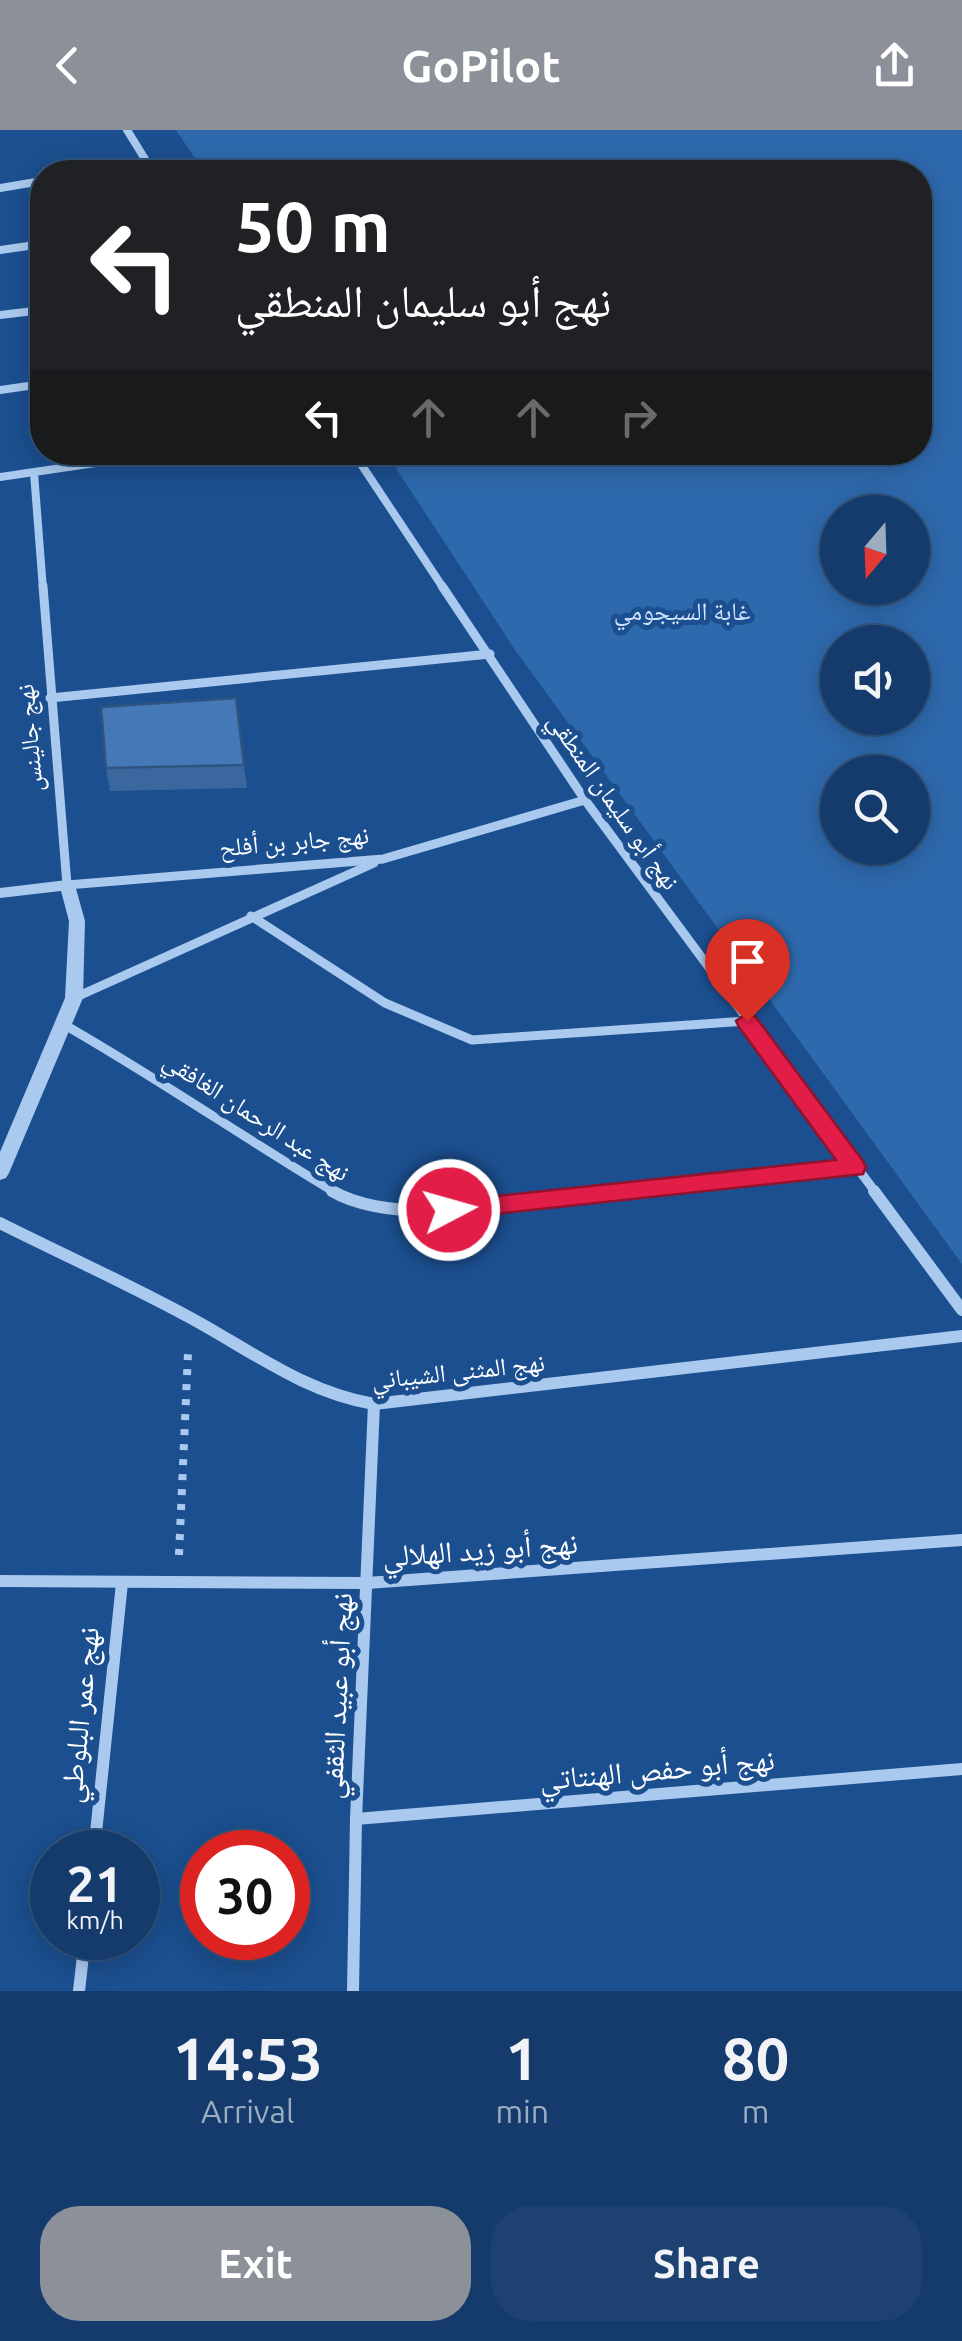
<!DOCTYPE html>
<meta charset="utf-8">
<style>
:root{--surface:#143b6b;--page:#1d4271;--text:#f1f3f6;--muted:#9dadc1;--line:#33557e;--accent:#8c9099}
body{margin:0;font-family:Ubuntu,"Noto Naskh Arabic",sans-serif;background:var(--page);color:var(--text);height:100vh;display:flex;flex-direction:column;font-size:38px;white-space:nowrap}
*{box-sizing:border-box;margin:0}
p{font-size:32px;color:var(--muted)}
.icon{flex:none;width:55px;height:55px;fill:none;stroke:currentColor;stroke-width:2;stroke-linecap:round;stroke-linejoin:round}
.map{position:relative;height:1861px;overflow:hidden}
.details{display:flex;flex-direction:column;background:var(--surface);flex:1}
.details>*{flex:none}
.banner{position:absolute;left:30px;top:30px;width:902px;height:305px;border-radius:40px;box-shadow:0 5px 25px #0003,0 0 0 2px var(--line);background:#202124;color:#fff;overflow:hidden}
.needle{width:65px;rotate:199deg}
.fabs{position:absolute;left:820px;top:365px;display:grid;gap:20px}
.fabs a{display:grid;place-items:center;width:110px;height:110px;border-radius:50%;background:var(--surface);box-shadow:0 5px 25px #0003,0 0 0 2px var(--line);font-size:50px}
.speed{position:absolute;left:30px;top:1700px;display:flex;gap:20px;font-size:50px;font-weight:700;text-align:center}
.speed>*{display:grid;place-content:center;width:130px;height:130px;border-radius:50%;background:var(--surface);box-shadow:0 5px 25px #0003,0 0 0 2px var(--line);line-height:1}
.speed small{font-size:25px;font-weight:400}
.speed .limit{border:15px solid #d22;background:#fff;color:#111}
.pin{position:absolute;display:grid;place-items:center;width:85px;height:85px;color:#fff;margin:-102px -42px;border-radius:50% 50% 50% 0;rotate:-45deg;box-shadow:0 0 10px #0007}
.pin .icon{rotate:45deg}
.me{position:absolute;width:110px;margin:-55px;rotate:84deg;stroke-linejoin:round;filter:drop-shadow(0 0 8px #0008)}
.turn{display:flex;align-items:center;gap:35px;height:210px;padding:0 40px;font-size:45px}
.turn .icon{width:130px;height:130px;stroke-width:2.5}
.turn b{display:block;font-size:70px;line-height:85px}
.lanes{display:flex;align-items:center;height:95px;padding:0 40px;background:#0003;justify-content:center;gap:50px;direction:ltr}
.lanes .off{opacity:.35}
.eta{display:flex;justify-content:space-evenly;align-items:center;height:170px;text-align:center}
.eta b{font-size:60px;font-weight:700;line-height:70px}
.action{display:flex;gap:20px;margin-top:auto;padding:20px 40px}
.action a{flex:1;height:115px;border-radius:40px;background:var(--accent);color:#fff;font-size:40px;font-weight:700;line-height:115px;text-align:center}
.action a+a{background:var(--page);color:var(--text)}
header{display:flex;justify-content:space-between;align-items:center;height:130px;padding:0 40px;background:var(--accent);color:#fff;font-size:45px;font-weight:700}
.map>svg:first-child{display:block}
</style>
<header><svg class="icon" aria-label="back" viewBox="0 0 24 24"><path d="M15 5l-7 7 7 7"/></svg>GoPilot<svg class="icon" aria-label="share" viewBox="0 0 24 24"><path d="M12 15V3M7 8l5-5 5 5M5 13v7h14v-7"/></svg></header>
<div class="map">
<svg width="962" height="1861" viewBox="0 0 962 1861">
<rect width="100%" height="100%" fill="#1b4f8f"/>
<!-- green -->
<path fill="#2e69ad" fill-rule="evenodd" d="M176 0H962V1134L515 520 386 323 920 322V42H204ZM838 382H912V458H838ZM838 512H912V588H838ZM838 642H912V718H838Z"/>
<g fill="none" stroke-linecap="round" stroke-linejoin="round">
<!-- path -->
<polyline stroke="#a9c9ee" stroke-width="8" stroke-dasharray="6 9" stroke-linecap="butt" points="179,1425 188,1223"/>
<!-- minor-far2 -->
<g stroke="#a9c9ee" stroke-width="8">
<polyline points="127,0 153,42"/>
<polyline points="99,42 147,35"/>
<polyline points="0,58 42,51"/>
<polyline points="0,120 42,114"/>
<polyline points="0,185 42,180"/>
<polyline points="0,260 42,254"/>
<polyline points="353,322 444,459"/>
<polyline points="34,343 43,459"/>
<polyline points="0,347 170,322"/>
</g>
<!-- minor-far1 -->
<g stroke="#a9c9ee" stroke-width="9">
<polyline points="43,456 67,755 383,729 585,670"/>
<polyline points="442,456 585,670 876,1063"/>
<polyline points="50,568 490,524"/>
<polyline points="251,786 385,873 472,910 747,891"/>
<polyline points="74,868 374,733"/>
<path d="M63 894C156 947 244 1008 336 1063"/>
<polyline points="609,1063 854,1037"/>
</g>
<!-- minor -->
<g stroke="#a9c9ee" stroke-width="12">
<path d="M332 1061C402 1102 552 1069 632 1061"/>
<polyline points="874,1061 962,1180"/>
<path d="M0 1093C62 1124 126 1153 187 1186 249 1219 303 1262 374 1274L962 1206"/>
<polyline points="0,1451 367,1453 962,1410"/>
<polyline points="356,1689 962,1639"/>
<polyline points="94,1722 122,1453"/>
<polyline points="79,1861 85,1808"/>
<polyline points="353,1861 356,1689 374,1274"/>
</g>
<!-- tertiary -->
<polygon fill="#a9c9ee" fill-rule="evenodd" points="67,750 75,755 85,791 83,868 9,1043 6,1048 0,1050 0,1022 65,868 69,791 61,761 0,768 0,758"/>
</g>
<!-- wall -->
<polygon fill="#3a679d" points="244,635 247,658 110,661 106,638"/>
<!-- building -->
<polygon fill="#4478b7" stroke="#305480" stroke-width="2.5" points="236,568 244,635 106,638 101,577"/>
<!-- route -->
<polygon fill="#e11d48" stroke="#92132f" stroke-width="2.5" points="747,883 755,886 863,1031 866,1037 863,1044 449,1089 441,1087 437,1080 441,1073 449,1071 836,1030 739,897 736,891"/>
<g text-anchor="middle" stroke-width="10" stroke-linejoin="round" paint-order="stroke">
<!-- park labels -->
<g font-size="25" fill="#cfe3fa" stroke="#1b4f8f">
<text x="682" y="490">غابة السيجومي</text>
</g>
<!-- street labels -->
<g font-size="25" fill="#fff" stroke="#1b4f8f">
<text transform="translate(29 608) rotate(-95)" y="9">نهج جالينس</text>
<text transform="translate(614 671) rotate(55)" y="9">نهج أبو سليمان المنطقي</text>
<text transform="translate(294 711) rotate(-5)" y="9">نهج جابر بن أفلح</text>
<text transform="translate(257 986) rotate(33)" y="9">نهج عبد الرحمان الغافقي</text>
<text transform="translate(458 1241) rotate(-6)" y="9">نهج المثنى الشيباني</text>
</g>
<!-- near-street labels -->
<g font-size="30" fill="#fff" stroke="#1b4f8f">
<text transform="translate(480 1420) rotate(-4)" y="10">نهج أبو زيد الهلالي</text>
<text transform="translate(337 1566) rotate(-87)" y="10">نهج أبو عبيد الثقفي</text>
<text transform="translate(80 1585) rotate(-84)" y="10">نهج عمر البلوطي</text>
<text transform="translate(657 1640) rotate(-5)" y="10">نهج أبو حفص الهنتاتي</text>
</g>
</g>
</svg>
<div class="fabs">
<a><svg class="needle" viewBox="-14 -14 28 28"><path d="M0-13l5 13h-10z" fill="#e53935"/><path d="M0 13l5-13h-10z" fill="#9dadc1"/></svg></a>
<a><svg class="icon" aria-label="sound" viewBox="0 0 24 24"><path d="M4 9h4l5-4v14l-5-4H4zM17 9q2 3 0 6"/></svg></a>
<a><svg class="icon" aria-label="search" viewBox="0 0 24 24"><circle cx="10" cy="10" r="6"/><path d="M15 15l6 6"/></svg></a>
</div>
<div class="speed"><div>21<small>km/h</small></div><div class="limit">30</div></div>
<div class="pin" style="left:747px;top:891px;background:#d93025"><svg class="icon" aria-label="arrive" viewBox="0 0 24 24"><path d="M6 21V4h12l-3 4 3 4H6"/></svg></div>
<svg class="me" style="left:449px;top:1080px" viewBox="-20 -20 40 40"><circle r="17" fill="#e11d48" stroke="#fff" stroke-width="3"/><path d="M0-11L8 9 0 5-8 9z" fill="#fff"/></svg>
<div class="banner">
<div class="turn"><svg class="icon" aria-label="left" viewBox="0 0 24 24"><path d="M17 20v-9H6M10 6l-5 5 5 5"/></svg><div><b>50 m</b>نهج أبو سليمان المنطقي</div></div>
<div class="lanes"><svg class="icon" aria-label="left" viewBox="0 0 24 24"><path d="M17 20v-9H6M10 6l-5 5 5 5"/></svg><svg class="icon off" aria-label="ahead" viewBox="0 0 24 24"><path d="M12 20V5M6 11l6-6 6 6"/></svg><svg class="icon off" aria-label="ahead" viewBox="0 0 24 24"><path d="M12 20V5M6 11l6-6 6 6"/></svg><svg class="icon off" aria-label="right" viewBox="0 0 24 24"><path d="M7 20v-9h11M14 6l5 5-5 5"/></svg></div>
</div>
</div>
<section class="details">
<div class="eta">
<div><b>14:53</b><p>Arrival</p></div>
<div><b>1</b><p>min</p></div>
<div><b>80</b><p>m</p></div>
</div>
<div class="action"><a>Exit</a><a>Share</a></div>
</section>
